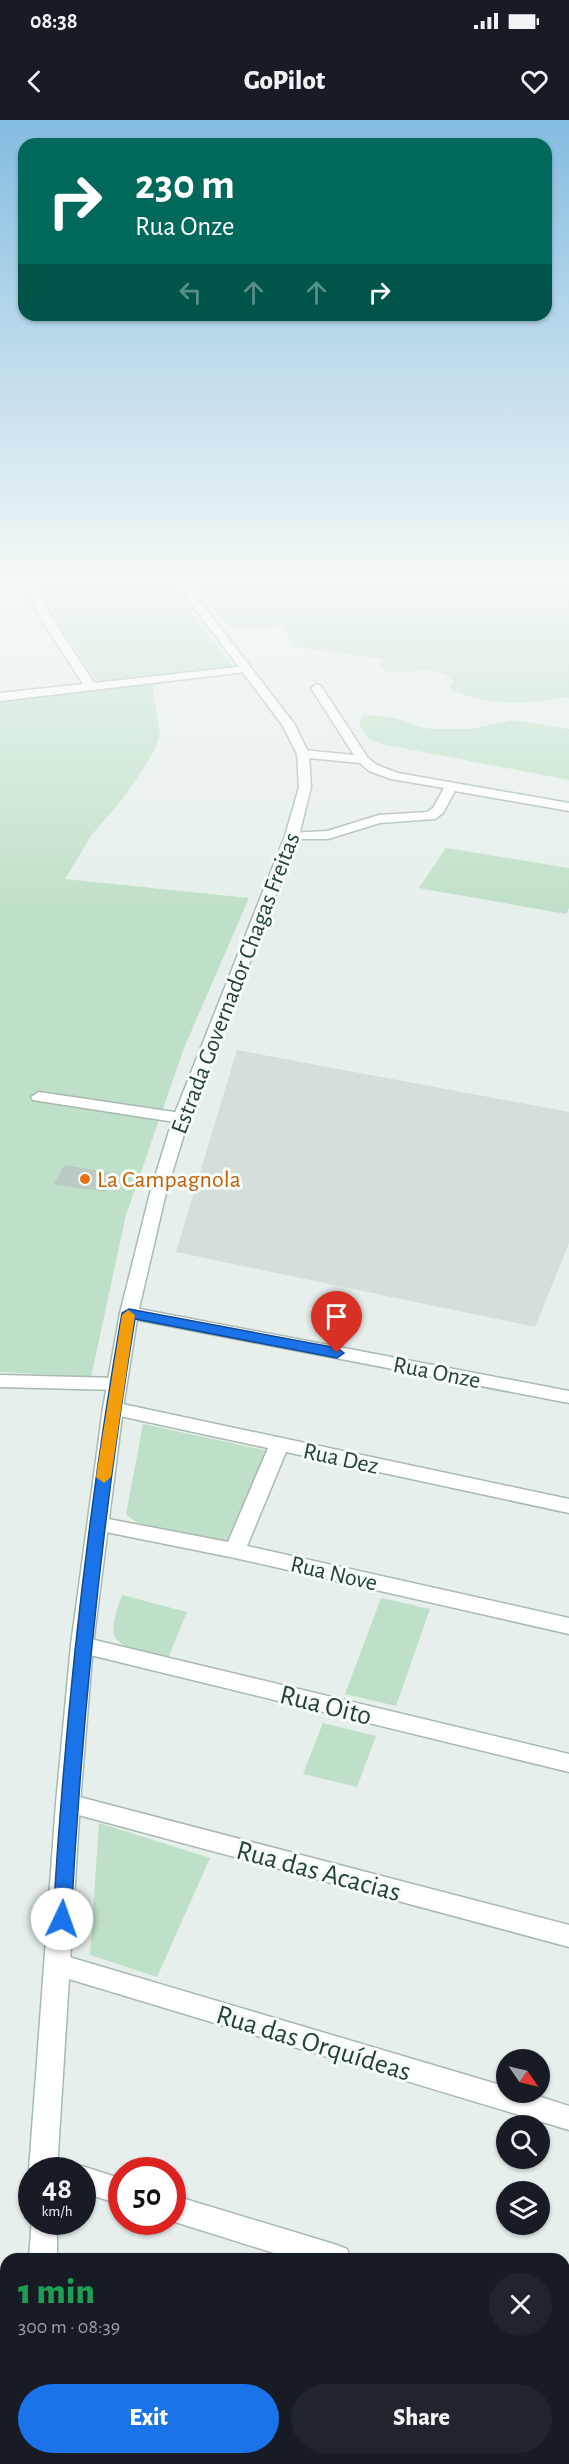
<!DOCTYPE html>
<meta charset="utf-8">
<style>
:root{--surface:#171b24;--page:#20242c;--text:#f1f3f6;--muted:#9ea1a6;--accent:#1a73e8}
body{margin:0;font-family:"Alegreya Sans",sans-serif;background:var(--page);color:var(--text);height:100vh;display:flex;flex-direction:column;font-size:22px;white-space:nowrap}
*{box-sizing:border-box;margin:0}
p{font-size:20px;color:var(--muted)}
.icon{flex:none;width:33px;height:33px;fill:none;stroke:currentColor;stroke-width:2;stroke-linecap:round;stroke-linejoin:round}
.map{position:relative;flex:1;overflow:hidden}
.details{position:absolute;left:0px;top:2133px;width:570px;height:212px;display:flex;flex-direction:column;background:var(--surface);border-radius:18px 18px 0 0;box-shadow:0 2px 4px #0004}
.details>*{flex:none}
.top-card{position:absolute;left:18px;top:18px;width:534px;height:183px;border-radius:18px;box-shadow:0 2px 4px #0004;background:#00695c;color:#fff;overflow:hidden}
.needle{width:39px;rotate:124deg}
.controls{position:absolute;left:496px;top:1929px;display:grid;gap:12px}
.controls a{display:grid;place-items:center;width:54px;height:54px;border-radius:50%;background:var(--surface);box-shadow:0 2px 4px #0004;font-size:30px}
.speed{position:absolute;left:18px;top:2037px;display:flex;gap:12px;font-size:30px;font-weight:700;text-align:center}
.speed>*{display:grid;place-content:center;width:78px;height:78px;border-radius:50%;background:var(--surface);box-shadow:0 2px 4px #0004;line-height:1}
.speed small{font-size:15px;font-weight:400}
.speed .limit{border:9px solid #d22;background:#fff;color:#111}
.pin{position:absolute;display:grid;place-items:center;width:51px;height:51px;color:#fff;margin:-62px -26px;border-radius:50% 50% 50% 0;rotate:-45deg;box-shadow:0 0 6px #0007}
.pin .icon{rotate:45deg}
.me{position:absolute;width:66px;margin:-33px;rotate:3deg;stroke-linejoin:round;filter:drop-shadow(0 0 4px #0008)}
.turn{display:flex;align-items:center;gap:21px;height:126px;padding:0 18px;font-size:27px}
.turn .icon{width:78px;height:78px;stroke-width:2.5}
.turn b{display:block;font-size:42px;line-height:51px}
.lanes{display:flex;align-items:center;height:57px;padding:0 18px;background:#0003;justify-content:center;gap:30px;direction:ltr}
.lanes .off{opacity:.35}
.round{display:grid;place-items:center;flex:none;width:63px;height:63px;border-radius:32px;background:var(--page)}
.headline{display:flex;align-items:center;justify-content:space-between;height:102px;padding:0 18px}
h1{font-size:36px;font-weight:800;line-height:45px;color:#1e9e55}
.action{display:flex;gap:12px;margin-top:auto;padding:12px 18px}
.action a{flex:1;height:69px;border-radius:36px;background:var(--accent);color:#fff;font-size:24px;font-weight:800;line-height:69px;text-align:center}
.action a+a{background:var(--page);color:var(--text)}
.status{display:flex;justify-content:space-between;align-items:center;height:42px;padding:0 30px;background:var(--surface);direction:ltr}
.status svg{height:16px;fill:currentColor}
header{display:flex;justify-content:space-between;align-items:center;height:78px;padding:0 18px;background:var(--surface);font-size:27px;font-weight:800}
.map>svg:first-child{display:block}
</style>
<div class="status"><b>08:38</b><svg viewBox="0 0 49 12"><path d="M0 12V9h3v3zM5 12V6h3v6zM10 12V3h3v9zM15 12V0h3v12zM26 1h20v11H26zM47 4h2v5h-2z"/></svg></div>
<header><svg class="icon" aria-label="back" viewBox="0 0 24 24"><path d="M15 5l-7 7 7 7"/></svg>GoPilot<svg class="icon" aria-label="heart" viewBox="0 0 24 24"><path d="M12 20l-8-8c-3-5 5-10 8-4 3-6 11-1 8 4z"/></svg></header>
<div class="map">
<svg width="569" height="2344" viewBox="0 0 569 2344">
<rect width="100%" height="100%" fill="#e6efeb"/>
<!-- built -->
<polygon fill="#d4dfda" points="237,930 569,992 569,1123 535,1207 176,1132"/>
<!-- green -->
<g fill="#bfe0c8">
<polygon points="39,462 168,462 234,548 98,562 61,508"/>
<path d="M191 462H569V579L565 577C536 585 477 586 450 568L453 561C440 544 405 554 386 552L380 546 384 539 294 527 281 506 232 510Z"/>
<polygon points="152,564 160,613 155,630 127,673 91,716 65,759 249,778 184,928 126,1095 91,1257 0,1252 0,582"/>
<polygon points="369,595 395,598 423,608 437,609 471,609 512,600 569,609 569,660 381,624 370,620 359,605 362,596"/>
<polygon points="446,728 569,748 569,788 566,794 419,768"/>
<path d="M143 1304 269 1331 231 1422C206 1417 142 1413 126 1394Z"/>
<path d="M122 1475 187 1492 168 1538C120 1523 101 1531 122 1475Z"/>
<polygon points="381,1478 430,1489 396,1586 345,1574"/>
<polygon points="323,1603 376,1616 357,1667 303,1654"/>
<polygon points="99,1703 210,1738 157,1857 90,1835"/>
</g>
<!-- building -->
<polygon fill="#bbcac4" stroke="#b8c9c2" stroke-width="1.5" points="65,1046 114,1054 105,1071 55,1064"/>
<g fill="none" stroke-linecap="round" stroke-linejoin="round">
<!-- minor casing -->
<g stroke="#a8b8b2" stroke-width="3">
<g id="minor">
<polygon points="24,462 34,462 52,497 94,563 246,546 252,549 246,552 0,581 0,573 83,564 40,497"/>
<polygon points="317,564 321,566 368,638 377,645 398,653 569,683 569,691 455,671 443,693 435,699 380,703 328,719 287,719 287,713 327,711 379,695 427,692 433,688 444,668 391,659 369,651 360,643 299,637 297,634 303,630 354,635 311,568"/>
<polygon points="39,972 181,993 189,998 181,1003 33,980 31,977"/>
<polygon points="129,1187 569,1271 569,1283 123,1197 120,1193"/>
<polygon points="0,1255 117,1258 124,1260 126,1264 124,1268 117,1270 0,1267"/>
<polygon points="113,1282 569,1379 569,1393 286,1332 247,1426 569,1498 569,1514 235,1438 91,1409 88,1404 91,1399 98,1397 228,1422 268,1328 106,1293 103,1288 106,1283"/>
<polygon points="82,1517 569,1634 569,1652 74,1531 71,1525 74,1519"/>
<polygon points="68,1674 569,1805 569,1827 60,1690 56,1683 60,1676"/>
<polygon points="59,1834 507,1967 507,1972 525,1972 569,1986 569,2010 59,1856 50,1853 47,1845 50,1837"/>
<polygon points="82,2046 122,2059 122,2085 82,2072 82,2050 72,2050"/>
<polygon points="172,2075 337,2125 347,2129 351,2139 293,2139 172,2101"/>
<polygon points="564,2196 569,2198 569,2226 564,2224"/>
<polygon points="120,2338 163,2338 165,2344 122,2344"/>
</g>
</g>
<!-- secondary casing -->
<g stroke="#a4bbb3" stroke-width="3">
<g id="secondary">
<polygon points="175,462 185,462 295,605 309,634 311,667 299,716 189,998 166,1073 138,1193 123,1288 93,1525 80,1683 57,2050 32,2050 32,2055 29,2050 56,1683 71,1525 103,1288 120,1193 150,1073 173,998 285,716 299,667 297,634 283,606"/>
<polygon points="32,2097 32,2102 57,2102 57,2139 29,2139"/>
<rect x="27" y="2338" width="30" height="6"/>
</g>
</g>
<!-- minor -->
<use href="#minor" fill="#fff" fill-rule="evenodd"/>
<!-- secondary -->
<use href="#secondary" fill="#fff" fill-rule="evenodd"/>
</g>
<!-- sky -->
<linearGradient id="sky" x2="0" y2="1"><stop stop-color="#84bce0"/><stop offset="0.58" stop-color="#f4f8f6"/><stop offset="1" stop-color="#f4f8f6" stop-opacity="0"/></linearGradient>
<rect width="569" height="790" fill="url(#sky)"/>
<!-- route -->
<path fill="#1a73e8" stroke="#114b97" stroke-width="1.5" d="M129 1189 337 1228 344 1233 337 1238 135 1199C102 1398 82 1598 71 1799L69 1805 62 1807 55 1805 53 1799C65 1596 87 1394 122 1193Z"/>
<!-- slow -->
<polygon fill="#f59e0b" points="128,1190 135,1195 111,1357 104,1363 96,1357 122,1195"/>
<!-- markers -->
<circle fill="#e8710a" stroke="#f7fbf9" stroke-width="2" cx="85" cy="1059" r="6"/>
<g text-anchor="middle" stroke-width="6" stroke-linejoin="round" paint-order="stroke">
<!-- street labels -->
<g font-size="24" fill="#24423a" stroke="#f7fbf9">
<text transform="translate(235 863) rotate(-69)" y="8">Estrada Governador Chagas Freitas</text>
<text transform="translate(437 1252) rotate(11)" y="8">Rua Onze</text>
<text transform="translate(341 1338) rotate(12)" y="8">Rua Dez</text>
<text transform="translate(334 1453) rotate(13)" y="8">Rua Nove</text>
</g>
<!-- food labels -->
<g font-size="24" fill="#c56008" stroke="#f7fbf9" text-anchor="start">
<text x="97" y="1067">La Campagnola</text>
</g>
<!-- near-street labels -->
<g font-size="28" fill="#24423a" stroke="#f7fbf9">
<text transform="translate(326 1584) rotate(14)" y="10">Rua Oito</text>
<text transform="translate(319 1750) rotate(15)" y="10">Rua das Acacias</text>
<text transform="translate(314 1922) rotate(17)" y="10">Rua das Orquídeas</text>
</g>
</g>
</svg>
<div class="controls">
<a><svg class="needle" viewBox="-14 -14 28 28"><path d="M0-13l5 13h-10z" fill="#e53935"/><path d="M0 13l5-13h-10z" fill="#9ea1a6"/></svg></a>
<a><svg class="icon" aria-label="search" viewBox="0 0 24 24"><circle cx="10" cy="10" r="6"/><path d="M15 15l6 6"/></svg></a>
<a><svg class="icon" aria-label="layers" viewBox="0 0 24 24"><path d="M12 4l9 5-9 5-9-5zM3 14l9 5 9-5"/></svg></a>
</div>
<div class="speed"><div>48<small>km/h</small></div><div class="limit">50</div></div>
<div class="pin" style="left:337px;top:1233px;background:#d93025"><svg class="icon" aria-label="arrive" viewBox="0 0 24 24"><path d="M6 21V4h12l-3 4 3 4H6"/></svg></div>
<svg class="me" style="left:62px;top:1799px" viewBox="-20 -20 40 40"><circle r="19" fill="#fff"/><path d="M0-13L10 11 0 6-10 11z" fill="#1a73e8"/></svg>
<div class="top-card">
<div class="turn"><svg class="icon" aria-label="right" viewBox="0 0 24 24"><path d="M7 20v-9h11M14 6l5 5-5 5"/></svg><div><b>230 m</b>Rua Onze</div></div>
<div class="lanes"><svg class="icon off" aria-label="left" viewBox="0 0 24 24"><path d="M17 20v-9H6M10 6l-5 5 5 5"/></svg><svg class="icon off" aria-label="ahead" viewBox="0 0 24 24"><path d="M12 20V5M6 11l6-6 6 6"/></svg><svg class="icon off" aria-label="ahead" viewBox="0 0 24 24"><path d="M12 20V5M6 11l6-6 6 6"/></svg><svg class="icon" aria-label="right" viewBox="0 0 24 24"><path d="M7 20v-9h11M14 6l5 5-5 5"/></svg></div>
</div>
<section class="details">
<div class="headline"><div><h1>1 min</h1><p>300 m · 08:39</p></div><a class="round"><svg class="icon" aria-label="close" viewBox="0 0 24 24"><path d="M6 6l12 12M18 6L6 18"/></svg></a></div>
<div class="action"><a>Exit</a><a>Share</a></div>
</section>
</div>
